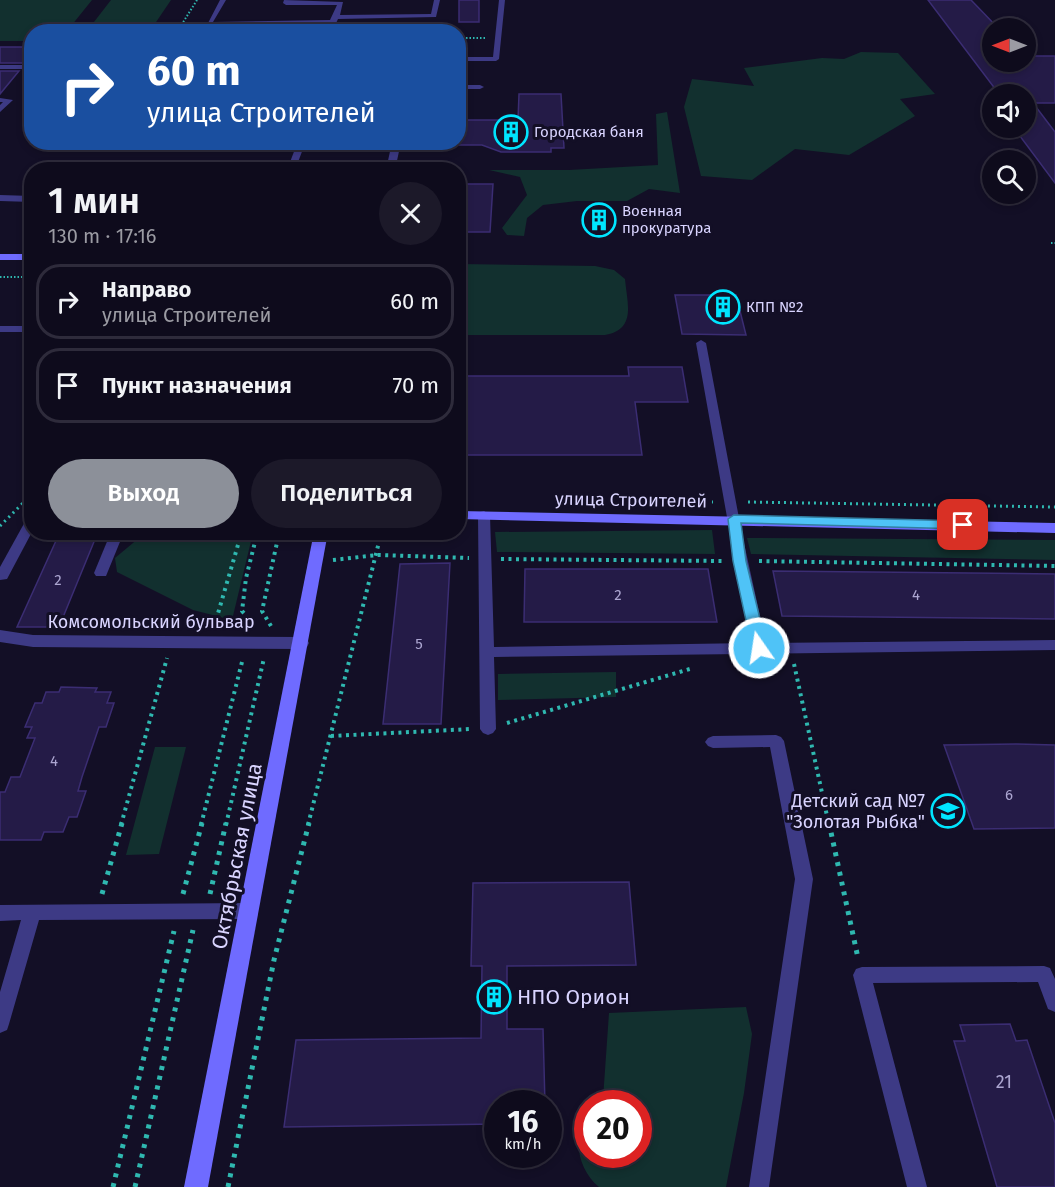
<!DOCTYPE html>
<html lang="ru">
<meta charset="utf-8">
<style>
:root{--surface:#0e0b1c;--page:#1c1929;--text:#f1f3f6;--muted:#9b9ba3;--line:#2e2b3b;--accent:#8c9099}
body{margin:0;font-family:"Fira Sans",sans-serif;background:var(--page);color:var(--text);height:100vh;display:flex;flex-direction:column;font-size:22px;white-space:nowrap}
*{box-sizing:border-box;margin:0}
p{font-size:20px;color:var(--muted)}
.icon{flex:none;width:33px;height:33px;fill:none;stroke:currentColor;stroke-width:2;stroke-linecap:round;stroke-linejoin:round}
.map{position:relative;flex:1;overflow:hidden}
.side{position:absolute;left:24px;top:162px;width:442px;height:378px;display:flex;flex-direction:column;background:var(--surface);border-radius:24px;box-shadow:0 3px 9px #0003,0 0 0 2px var(--line)}
.side>*{flex:none}
.hud{position:absolute;left:24px;top:24px;width:442px;height:126px;border-radius:24px;box-shadow:0 3px 9px #0003,0 0 0 2px var(--line);background:#1a4fa0;color:#fff;overflow:hidden}
.needle{width:39px;rotate:270deg}
.tools{position:absolute;left:982px;top:18px;display:grid;gap:12px}
.tools a{display:grid;place-items:center;width:54px;height:54px;border-radius:50%;background:var(--surface);box-shadow:0 3px 9px #0003,0 0 0 2px var(--line);font-size:30px}
.speed{position:absolute;left:484px;top:1090px;display:flex;gap:12px;font-size:30px;font-weight:700;text-align:center}
.speed>*{display:grid;place-content:center;width:78px;height:78px;border-radius:50%;background:var(--surface);box-shadow:0 3px 9px #0003,0 0 0 2px var(--line);line-height:1}
.speed small{font-size:15px;font-weight:400}
.speed .limit{border:9px solid #d22;background:#fff;color:#111}
.pin{position:absolute;display:grid;place-items:center;width:51px;height:51px;color:#fff;margin:-26px;border-radius:12px;box-shadow:0 3px 9px #0006}
.me{position:absolute;width:66px;margin:-33px;rotate:347deg;stroke-linejoin:round;filter:drop-shadow(0 0 4px #0008)}
.turn{display:flex;align-items:center;gap:21px;height:126px;padding:0 24px;font-size:27px}
.turn .icon{width:78px;height:78px;stroke-width:2.5}
.turn b{display:block;font-size:42px;line-height:51px}
.round{display:grid;place-items:center;flex:none;width:63px;height:63px;border-radius:32px;background:var(--page)}
.headline{display:flex;align-items:center;justify-content:space-between;height:102px;padding:0 24px}
h1{font-size:36px;font-weight:600;line-height:45px}
.primary-button{display:flex;gap:12px;margin-top:auto;padding:12px 24px}
.primary-button a{flex:1;height:69px;border-radius:36px;background:var(--accent);color:#fff;font-size:24px;font-weight:600;line-height:69px;text-align:center}
.primary-button a+a{background:var(--page);color:var(--text)}
ul{padding:0;list-style:none}
li{display:flex;align-items:center;gap:18px;height:75px;margin:0 12px 9px;padding:0 12px;border:3px solid var(--line);border-radius:24px}
li div{flex:1}
li b{display:block;font-size:22px}
li em{font-style:normal}
.map>svg:first-child{display:block}
</style>
<div class="map">
<svg width="1055" height="1187" viewBox="0 0 1055 1187">
<rect width="100%" height="100%" fill="#130f26"/>
<!-- green -->
<g fill="#12302f">
<polygon points="0,0 92,0 67,31 32,32 31,41 0,41"/>
<polygon points="111,0 171,0 150,31 87,31"/>
<polygon points="861,52 898,53 935,94 900,99 915,116 849,155 795,149 752,180 701,176 684,107 692,79 754,86 744,68 822,58 844,59"/>
<polygon points="667,112 680,193 649,189 627,201 577,201 543,205 527,218 524,236 507,235 502,228 527,195 520,177 489,170 569,170 658,165 656,114"/>
<path d="M459 264 595 266 614 270 625 279C627 303 637 329 605 335H459Z"/>
<polygon points="712,530 715,554 497,552 495,532"/>
<polygon points="145,533 253,533 232,620 193,610 117,572 115,558"/>
<polygon points="747,538 1055,540 1055,560 751,554"/>
<polygon points="616,672 616,697 498,700 498,674"/>
<polygon points="155,747 186,747 159,854 126,855"/>
<path d="M746 1007 752 1034 744 1093 726 1187H599C579 1171 570 1136 588 1115V1155H639V1104H598L603 1099 609 1013Z"/>
</g>
<!-- building -->
<g fill="#241b47" stroke="#3b2d73" stroke-width="1.5">
<rect x="459" y="0" width="20" height="22"/>
<polygon points="928,0 971,0 998,28 993,28 993,62 1026,62 1026,56 1055,56 1055,103 1033,103 1055,132 1055,183 1014,128 1026,128 1026,94 999,94"/>
<polygon points="0,47 32,47 32,57 26,63 0,63"/>
<polygon points="0,71 19,71 0,94"/>
<polygon points="519,94 561,94 564,148 551,148 551,152 501,152 482,145 459,145 459,120 518,120"/>
<polygon points="459,184 493,184 490,232 459,232"/>
<polygon points="675,295 736,295 746,335 682,334"/>
<polygon points="628,367 682,367 688,402 635,402 642,455 459,455 459,376 629,376"/>
<polygon points="60,532 98,532 59,627 17,627"/>
<polygon points="450,563 441,724 383,724 400,564"/>
<polygon points="525,569 708,569 717,622 524,622"/>
<polygon points="773,571 1055,574 1055,619 782,616"/>
<polygon points="61,687 97,688 95,692 111,692 107,703 114,703 106,727 99,727 82,777 78,791 86,791 77,817 69,817 63,832 44,832 41,840 0,840 0,792 5,792 11,777 20,777 35,738 27,738 32,727 25,727 35,703 42,703 46,692 59,692"/>
<polygon points="1017,744 1055,745 1055,828 974,829 944,745"/>
<polygon points="629,882 636,965 507,966 507,1029 543,1029 545,1104 498,1104 498,1124 284,1127 296,1040 481,1038 482,966 471,966 473,883"/>
<polygon points="1010,1024 1016,1041 1027,1040 1055,1123 1055,1187 997,1187 954,1041 965,1041 960,1025"/>
</g>
<g fill="none" stroke-linecap="round" stroke-linejoin="round">
<!-- path-far3 -->
<g stroke="#2fb8b0" stroke-width="2" stroke-dasharray="1.5 2" stroke-linecap="butt">
<polyline points="197,0 182,24 198,27"/>
<polyline points="186,32 189,26"/>
<polyline points="459,38 485,38"/>
<polyline points="1051,243 1055,243"/>
<polyline points="0,277 32,277"/>
</g>
<!-- path-far2 -->
<g stroke="#2fb8b0" stroke-width="3" stroke-dasharray="2 4" stroke-linecap="butt">
<polyline points="628,500 713,502"/>
<polyline points="748,502 1055,507"/>
<polyline points="0,526 32,494"/>
<polyline points="240,539 242,532"/>
<polyline points="256,539 258,532"/>
<polyline points="277,539 279,532"/>
<polyline points="380,539 381,532"/>
</g>
<!-- path-far1 -->
<g stroke="#2fb8b0" stroke-width="4" stroke-dasharray="3 4.5" stroke-linecap="butt">
<polyline points="501,559 724,561"/>
<polyline points="333,560 377,555 469,558"/>
<polyline points="759,561 1055,566"/>
<polyline points="247,626 249,619 242,611 246,578 256,538"/>
<polyline points="271,626 262,611 278,538"/>
<polyline points="214,627 240,538"/>
<polyline points="794,664 829,825"/>
<polyline points="507,723 693,668"/>
<polyline points="331,736 471,729"/>
<polyline points="121,825 167,658"/>
<polyline points="201,825 243,658"/>
<polyline points="226,825 264,658"/>
<polyline points="308,825 380,538"/>
</g>
<!-- path -->
<g stroke="#2fb8b0" stroke-width="5" stroke-dasharray="4 6" stroke-linecap="butt">
<polyline points="829,823 858,958"/>
<polyline points="102,894 122,823"/>
<polyline points="183,894 202,823"/>
<polyline points="210,894 226,823"/>
<polyline points="113,1187 174,931"/>
<polyline points="135,1187 193,930"/>
<polyline points="228,1187 274,960 309,823"/>
</g>
<!-- lane -->
<g fill="#3d3a85" fill-rule="evenodd">
<polygon points="220,0 226,0 213,22 330,20 337,5 286,5 283,3 284,0 343,2 340,15 431,14 434,0 440,0 436,17 338,19 332,32 326,32 328,24 207,25"/>
<polygon points="499,0 505,0 499,59 496,61 459,61 459,57 493,57"/>
<polygon points="0,65 26,65 30,67 26,69 0,69"/>
<polygon points="459,85 480,85 484,87 480,89 459,89"/>
<polygon points="0,98 13,100 0,112 0,105 3,102 0,102"/>
<polygon points="231,144 396,146 400,148 396,150 303,149 295,170 287,170 295,149 234,148 231,148"/>
<polygon points="0,195 32,196 32,202 0,201"/>
<rect x="0" y="326" width="32" height="6"/>
<polygon points="701,340 706,343 742,534 766,643 1055,640 1055,650 494,657 496,729 493,733 488,735 483,733 480,729 478,515 480,512 484,511 490,515 494,647 752,643 730,534 696,343"/>
<polygon points="32,516 32,532 7,579 0,580 0,567 26,520"/>
<polygon points="111,532 124,532 106,576 96,576 94,573"/>
<polygon points="776,735 781,737 784,741 813,879 769,1187 749,1187 795,879 770,747 713,748 708,746 705,742 708,738 713,736"/>
<polygon points="249,903 255,906 258,911 255,916 249,919 39,920 9,1024 7,1030 0,1033 0,992 21,920 0,921 0,905"/>
<polygon points="1044,966 1050,968 1055,979 1055,1012 1048,1009 1038,982 873,983 927,1187 907,1187 853,975 856,969 862,967"/>
</g>
<!-- street -->
<g fill="#3d3a85" fill-rule="evenodd">
<polygon points="392,142 401,142 395,170 386,170"/>
<polygon points="0,630 33,635 301,637 307,639 309,643 307,647 301,649 33,647 0,642"/>
</g>
<!-- secondary -->
<g fill="#6f6bff" fill-rule="evenodd">
<rect x="0" y="254" width="32" height="6"/>
<polygon points="459,511 1055,523 1055,533 459,519"/>
<polygon points="314,532 328,532 208,1187 184,1187"/>
</g>
</g>
<!-- route -->
<polygon fill="#4fc3f7" stroke="#337fa1" stroke-width="1.5" points="734,515 963,521 970,525 963,529 741,523 746,561 767,648 759,653 752,648 733,561 728,519"/>
<!-- icons -->
<defs>
<g id="building-ring" transform="scale(1.725)"><circle r="9.5" fill="#130f26" stroke="#00e5ff" stroke-width="1.5"/><path d="M-4-6H4V6H1V3H-1V6H-4ZM-2.5-4.3h1.7v1.8h-1.7ZM.8-4.3h1.7v1.8H.8ZM-2.5-1h1.7V.8h-1.7ZM.8-1h1.7V.8H.8Z" fill="#00e5ff"/></g>
<g id="school-ring" transform="scale(1.725)"><circle r="9.5" fill="#130f26" stroke="#00e5ff" stroke-width="1.5"/><path d="M0-5L7-2L0 1L-7-2ZM-4 1L0 2.5L4 1V4Q0 6-4 4Z" fill="#00e5ff"/></g>
</defs>
<g fill-rule="evenodd">
<use href="#building-ring" x="511" y="132"/>
<use href="#building-ring" x="599" y="220"/>
<use href="#building-ring" x="723" y="307"/>
<use href="#school-ring" x="948" y="811"/>
<use href="#building-ring" x="494" y="997"/>
</g>
<g text-anchor="middle" stroke-width="6" stroke-linejoin="round" paint-order="stroke">
<!-- far-poi labels -->
<g font-size="15" fill="#d9d4ff" stroke="#130f26" text-anchor="start">
<text x="534" y="137">Городская баня</text>
<text x="622" y="216">Военная<tspan x="622" dy="17">прокуратура</tspan></text>
<text x="746" y="312">КПП №2</text>
</g>
<!-- number labels -->
<g font-size="15" fill="#aca6d1">
<text x="58" y="585">2</text>
<text x="618" y="600">2</text>
<text x="916" y="600">4</text>
<text x="419" y="649">5</text>
<text x="54" y="766">4</text>
<text x="1009" y="800">6</text>
</g>
<!-- street labels -->
<g font-size="18" fill="#d9d4ff" stroke="#130f26">
<text transform="translate(631 500) rotate(1)" y="6">улица Строителей</text>
<text x="151" y="628">Комсомольский бульвар</text>
</g>
<!-- poi labels -->
<g font-size="18" fill="#d9d4ff" stroke="#130f26" text-anchor="end">
<text x="925" y="807">Детский сад №7<tspan x="925" dy="21">"Золотая Рыбка"</tspan></text>
</g>
<!-- near-number labels -->
<g font-size="18" fill="#aca6d1">
<text x="1004" y="1088">21</text>
</g>
<!-- near-street labels -->
<g font-size="21" fill="#d9d4ff" stroke="#130f26">
<text transform="translate(237 856) rotate(-79)" y="7">Октябрьская улица</text>
</g>
<!-- near-poi labels -->
<g font-size="21" fill="#d9d4ff" stroke="#130f26" text-anchor="start">
<text x="517" y="1004">НПО Орион</text>
</g>
</g>
</svg>
<div class="tools">
<a><svg class="needle" viewBox="-14 -14 28 28"><path d="M0-13l5 13h-10z" fill="#e53935"/><path d="M0 13l5-13h-10z" fill="#9b9ba3"/></svg></a>
<a><svg class="icon" aria-label="sound" viewBox="0 0 24 24"><path d="M4 9h4l5-4v14l-5-4H4zM17 9q2 3 0 6"/></svg></a>
<a><svg class="icon" aria-label="search" viewBox="0 0 24 24"><circle cx="10" cy="10" r="6"/><path d="M15 15l6 6"/></svg></a>
</div>
<div class="speed"><div>16<small>km/h</small></div><div class="limit">20</div></div>
<div class="pin" style="left:963px;top:525px;background:#d93025"><svg class="icon" aria-label="arrive" viewBox="0 0 24 24"><path d="M6 21V4h12l-3 4 3 4H6"/></svg></div>
<svg class="me" style="left:759px;top:648px" viewBox="-20 -20 40 40"><circle r="17" fill="#4fc3f7" stroke="#fff" stroke-width="3"/><path d="M0-11L8 9 0 5-8 9z" fill="#fff"/></svg>
<div class="hud">
<div class="turn"><svg class="icon" aria-label="right" viewBox="0 0 24 24"><path d="M7 20v-9h11M14 6l5 5-5 5"/></svg><div><b>60 m</b>улица Строителей</div></div>
</div>
<section class="side">
<div class="headline"><div><h1>1 мин</h1><p>130 m · 17:16</p></div><a class="round"><svg class="icon" aria-label="close" viewBox="0 0 24 24"><path d="M6 6l12 12M18 6L6 18"/></svg></a></div>
<ul>
<li><svg class="icon" aria-label="right" viewBox="0 0 24 24"><path d="M7 20v-9h11M14 6l5 5-5 5"/></svg><div><b>Направо</b><p>улица Строителей</p></div><em>60 m</em></li>
<li><svg class="icon" aria-label="arrive" viewBox="0 0 24 24"><path d="M6 21V4h12l-3 4 3 4H6"/></svg><div><b>Пункт назначения</b></div><em>70 m</em></li>
</ul>
<div class="primary-button"><a>Выход</a><a>Поделиться</a></div>
</section>
</div>
